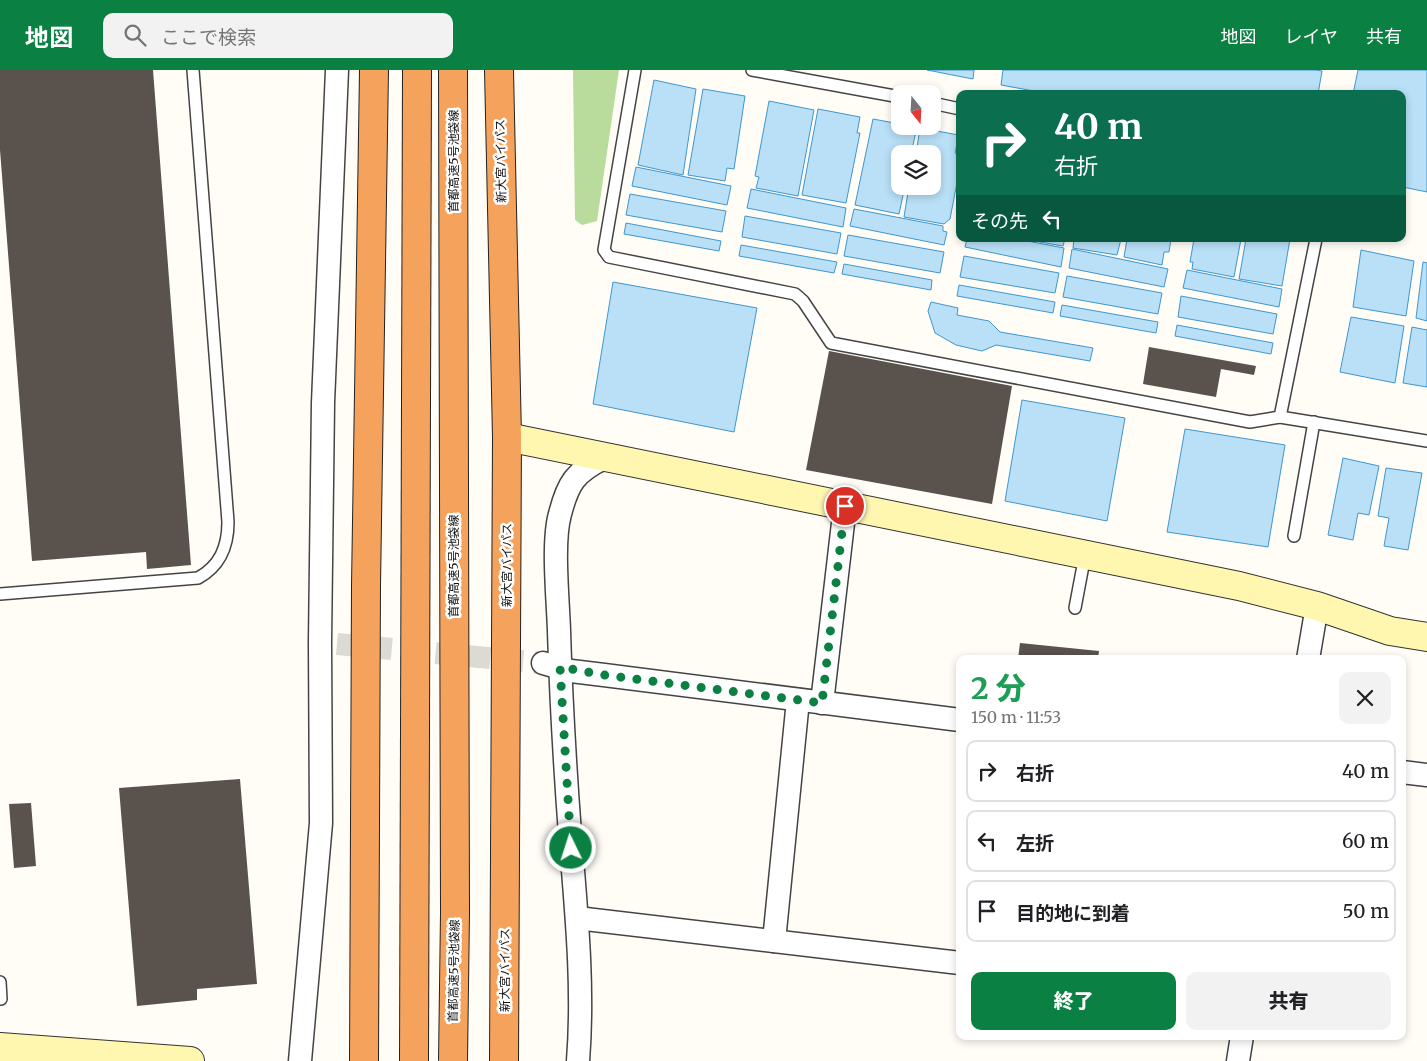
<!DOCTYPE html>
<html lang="ja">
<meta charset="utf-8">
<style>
:root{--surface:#fff;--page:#f2f2f2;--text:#202124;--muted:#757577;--line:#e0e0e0;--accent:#0b8043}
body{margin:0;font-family:Merriweather,"Noto Sans JP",serif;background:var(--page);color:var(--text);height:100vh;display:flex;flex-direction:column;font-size:19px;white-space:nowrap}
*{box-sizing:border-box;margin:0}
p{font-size:16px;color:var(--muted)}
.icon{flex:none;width:28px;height:28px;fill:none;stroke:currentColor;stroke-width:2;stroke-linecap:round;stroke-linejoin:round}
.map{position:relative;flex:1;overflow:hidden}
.panel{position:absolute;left:956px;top:585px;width:450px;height:385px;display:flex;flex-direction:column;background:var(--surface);border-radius:10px;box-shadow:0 2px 8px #0003}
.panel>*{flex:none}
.top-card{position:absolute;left:956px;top:20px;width:450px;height:152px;border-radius:10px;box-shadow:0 2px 8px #0003;background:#0b6e4f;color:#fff;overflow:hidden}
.needle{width:32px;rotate:162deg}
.fabs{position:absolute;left:891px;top:15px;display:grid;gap:10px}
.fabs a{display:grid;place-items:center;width:50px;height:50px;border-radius:10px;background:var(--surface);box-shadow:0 2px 8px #0003;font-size:25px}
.pin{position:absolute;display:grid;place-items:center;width:42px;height:42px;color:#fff;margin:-21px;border:2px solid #fff;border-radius:50%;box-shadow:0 1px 5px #0007}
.me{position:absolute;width:55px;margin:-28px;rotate:356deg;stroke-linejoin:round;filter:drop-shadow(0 0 4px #0008)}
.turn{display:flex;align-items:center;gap:18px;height:105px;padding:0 15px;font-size:22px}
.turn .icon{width:65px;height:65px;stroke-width:2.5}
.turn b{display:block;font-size:35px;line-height:42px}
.then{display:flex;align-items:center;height:48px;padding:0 15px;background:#0003;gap:10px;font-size:19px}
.round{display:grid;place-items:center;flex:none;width:52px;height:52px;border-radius:10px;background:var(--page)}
.headline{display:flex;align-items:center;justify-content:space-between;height:85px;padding:0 15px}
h1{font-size:30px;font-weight:800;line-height:38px;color:#1e9e55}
.button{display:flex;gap:10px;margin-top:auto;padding:10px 15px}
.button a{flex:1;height:58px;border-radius:10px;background:var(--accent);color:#fff;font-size:20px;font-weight:800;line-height:58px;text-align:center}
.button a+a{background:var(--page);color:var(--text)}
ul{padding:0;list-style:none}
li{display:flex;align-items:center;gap:15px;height:62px;margin:0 10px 8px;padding:0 5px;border:2px solid var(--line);border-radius:10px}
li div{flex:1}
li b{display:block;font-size:19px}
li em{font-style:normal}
header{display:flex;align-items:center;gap:30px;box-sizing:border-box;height:70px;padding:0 25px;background:var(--accent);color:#fff}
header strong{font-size:24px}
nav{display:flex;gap:28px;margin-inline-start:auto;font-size:18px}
.search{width:350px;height:45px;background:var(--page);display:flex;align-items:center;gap:12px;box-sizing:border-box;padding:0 18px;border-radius:10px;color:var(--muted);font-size:19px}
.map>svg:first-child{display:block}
</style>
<header>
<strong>地図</strong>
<div class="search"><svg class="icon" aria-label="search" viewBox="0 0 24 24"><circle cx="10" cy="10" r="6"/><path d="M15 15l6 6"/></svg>ここで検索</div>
<nav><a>地図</a><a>レイヤ</a><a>共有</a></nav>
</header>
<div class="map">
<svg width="1427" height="991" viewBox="0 0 1427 991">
<rect width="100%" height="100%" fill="#fffdf5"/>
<!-- forest -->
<polygon fill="#b9dc9c" points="573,0 619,0 597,151 582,155 575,150"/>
<!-- water -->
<g fill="#b9e0f7" stroke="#3f96cf">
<polygon points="927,0 974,0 973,9"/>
<polygon points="1003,0 1316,0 1322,1 1318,24 1050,24 1001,15"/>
<polygon points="1358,0 1427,0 1427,122 1403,117 1402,24 1353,24"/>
<polygon points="654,10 696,19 683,105 638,95"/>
<polygon points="703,19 745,26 734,99 727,98 725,111 688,105"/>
<polygon points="769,31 814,40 798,126 756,118 759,107 755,106"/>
<polygon points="818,39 860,47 857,63 860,63 846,133 802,125"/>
<polygon points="873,49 900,54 900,56 917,57 911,84 900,84 900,116 905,116 899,144 855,135"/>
<polygon points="920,58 959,65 955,83 960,85 960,97 950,149 944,154 904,147 909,116 932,116 932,84 916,84"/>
<polygon points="636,97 731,116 727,135 632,116"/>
<polygon points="751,119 846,138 843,157 747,138"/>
<polygon points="630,124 726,141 722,162 626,145"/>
<polygon points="854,139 943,156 943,161 947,162 944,175 850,156"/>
<polygon points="745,146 841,163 837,184 742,167"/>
<polygon points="626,153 721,171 719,181 624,164"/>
<polygon points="848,165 944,182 940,203 844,186"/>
<polygon points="967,169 1017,169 1064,178 1061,197 965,177"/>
<polygon points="1023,169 1065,169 1063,176"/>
<polygon points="1074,169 1121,169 1117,185 1073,178"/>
<polygon points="1127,169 1171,169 1169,182 1164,182 1162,195 1124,187"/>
<polygon points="1194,169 1241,169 1234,207 1192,199 1193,192 1190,192"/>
<polygon points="1246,169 1290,169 1282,216 1239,209"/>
<polygon points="741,175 837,192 834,203 739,186"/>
<polygon points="1072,179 1168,199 1164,217 1069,198"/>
<polygon points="1361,180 1414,191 1406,246 1353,237"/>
<polygon points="964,186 1059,203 1055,223 960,207"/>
<polygon points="1423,192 1427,193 1427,251 1416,248"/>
<polygon points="844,194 932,210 931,220 842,204"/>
<polygon points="1187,200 1282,219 1279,237 1183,218"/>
<polygon points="1067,206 1162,223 1158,244 1063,227"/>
<polygon points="613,212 757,238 734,362 593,334"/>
<polygon points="959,215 1055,232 1053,243 957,226"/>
<polygon points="1181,226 1277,244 1273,264 1178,247"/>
<polygon points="931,232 958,238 957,245 989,251 1000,262 1093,278 1090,291 996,275 982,281 956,275 935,263 928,241"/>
<polygon points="1062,235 1158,252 1156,263 1060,246"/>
<polygon points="1351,247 1404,256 1395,313 1340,302"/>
<polygon points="1177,255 1273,273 1271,284 1175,266"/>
<polygon points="1412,257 1427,260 1427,317 1403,313"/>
<polygon points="1022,330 1125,348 1107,451 1005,431"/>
<polygon points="1185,359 1285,375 1268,477 1167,462"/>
<polygon points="1343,388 1379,396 1369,445 1358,443 1353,470 1328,465"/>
<polygon points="1386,398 1422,403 1408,480 1384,476 1389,448 1378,446"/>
</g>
<!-- building -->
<g fill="#5a524d">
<polygon points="0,0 153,0 191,495 147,499 146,482 32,491 0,80"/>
<polygon points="1149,277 1256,296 1254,305 1221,299 1216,327 1143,314"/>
<polygon points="829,281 1012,316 992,434 806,400"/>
<polygon points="1020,573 1099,581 1098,589 1018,589"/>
<polygon points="240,709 257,914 197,919 197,930 137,936 119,718"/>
<polygon points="31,733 36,796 14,798 9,734"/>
</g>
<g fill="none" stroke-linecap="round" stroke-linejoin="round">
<!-- street-tunnel -->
<polyline stroke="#dbdad3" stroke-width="22" stroke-dasharray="22 11" stroke-linecap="butt" points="337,574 543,593"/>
<!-- lane casing -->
<g stroke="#444" stroke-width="14">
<g id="lane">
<polyline points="635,0 604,180 609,187 795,224 803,231 831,273 1250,352 1280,347 1427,371"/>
<polyline points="752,0 900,27"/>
<polyline points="932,33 960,39"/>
<polyline points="1280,347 1316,169"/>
<polyline points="1294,466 1314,352"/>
<path d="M0 524 198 508C220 496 228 477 228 452L193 0"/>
<polyline points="1075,538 1085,485"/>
<polyline points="0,912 1,929"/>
</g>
</g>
<!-- street casing -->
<g stroke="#444" stroke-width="25">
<g id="street">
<polyline points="1308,589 1317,536"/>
<polyline points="543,593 571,601 604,605 960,650"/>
<polyline points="822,633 845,436"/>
<polyline points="1402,702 1427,705"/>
<polyline points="577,848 960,893"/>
<polyline points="774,871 798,630"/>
<polyline points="300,991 321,753 320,572 323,333 337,0"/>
<path d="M578 991C584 916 576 839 570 764 565 697 561 628 559 561 558 529 552 472 560 444 568 413 575 402 604 388"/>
<polyline points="1238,991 1242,966"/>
</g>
</g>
<!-- secondary casing -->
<g stroke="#333" stroke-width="30">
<g id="secondary">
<polyline points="507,367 1239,516 1317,536 1390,561 1427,567"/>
<polyline points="0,977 190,991"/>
</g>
</g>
<!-- highway casing -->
<g stroke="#222" stroke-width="30">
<g id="highway">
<polyline points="499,0 507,367 504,991"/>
<polyline points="364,991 366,516 374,0"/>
</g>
</g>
<!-- lane -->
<use href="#lane" stroke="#fff" stroke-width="11"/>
<!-- street -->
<use href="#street" stroke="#fff" stroke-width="22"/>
<!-- secondary -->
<use href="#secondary" stroke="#fff6b0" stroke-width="28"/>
<!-- highway -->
<use href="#highway" stroke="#f5a25d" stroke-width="28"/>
<!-- highway-bridge casing -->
<g stroke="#222" stroke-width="30" stroke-linecap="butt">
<g id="highway-bridge">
<polyline points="414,991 417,0"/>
<polyline points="453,991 455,843 453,0"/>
</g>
</g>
<!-- highway-bridge -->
<use href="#highway-bridge" stroke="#f5a25d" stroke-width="28"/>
</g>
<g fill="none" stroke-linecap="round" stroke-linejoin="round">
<!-- route -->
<polyline stroke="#0b8043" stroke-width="9" stroke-dasharray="0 16.2" points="571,778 560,597 604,605 822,633 845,436"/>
</g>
<g text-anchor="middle" stroke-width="5" stroke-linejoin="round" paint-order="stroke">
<!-- street labels -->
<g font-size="12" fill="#111" stroke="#fff">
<text transform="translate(454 91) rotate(-90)" y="4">首都高速5号池袋線</text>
<text transform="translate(501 91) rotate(-91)" y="4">新大宮バイパス</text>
<text transform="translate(507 495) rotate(-90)" y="4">新大宮バイパス</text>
<text transform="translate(454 496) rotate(-90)" y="4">首都高速5号池袋線</text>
<text transform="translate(505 900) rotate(-90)" y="4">新大宮バイパス</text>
<text transform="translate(454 901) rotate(-89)" y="4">首都高速5号池袋線</text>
</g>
</g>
</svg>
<div class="fabs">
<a><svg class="needle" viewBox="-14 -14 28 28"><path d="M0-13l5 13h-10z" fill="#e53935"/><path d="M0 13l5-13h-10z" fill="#757577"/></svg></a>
<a><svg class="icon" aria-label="layers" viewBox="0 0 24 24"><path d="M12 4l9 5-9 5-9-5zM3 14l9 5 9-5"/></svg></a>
</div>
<div class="pin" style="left:845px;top:436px;background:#d93025"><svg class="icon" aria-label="arrive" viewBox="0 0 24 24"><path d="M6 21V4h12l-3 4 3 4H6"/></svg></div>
<svg class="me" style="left:571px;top:778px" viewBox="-20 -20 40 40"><circle r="17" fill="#0b8043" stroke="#fff" stroke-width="3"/><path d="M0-11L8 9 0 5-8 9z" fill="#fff"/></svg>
<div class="top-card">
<div class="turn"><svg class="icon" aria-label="right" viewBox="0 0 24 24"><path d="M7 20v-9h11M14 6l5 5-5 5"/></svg><div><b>40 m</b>右折</div></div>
<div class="then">その先<svg class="icon" aria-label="left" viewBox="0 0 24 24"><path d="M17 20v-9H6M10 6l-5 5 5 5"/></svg></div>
</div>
<section class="panel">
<div class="headline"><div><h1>2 分</h1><p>150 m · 11:53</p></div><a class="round"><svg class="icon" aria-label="close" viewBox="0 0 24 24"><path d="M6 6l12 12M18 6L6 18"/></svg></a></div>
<ul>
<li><svg class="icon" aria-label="right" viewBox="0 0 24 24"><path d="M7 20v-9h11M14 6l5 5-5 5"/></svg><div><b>右折</b></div><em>40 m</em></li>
<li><svg class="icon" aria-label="left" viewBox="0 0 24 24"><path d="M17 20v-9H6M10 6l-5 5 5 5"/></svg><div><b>左折</b></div><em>60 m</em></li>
<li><svg class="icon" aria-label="arrive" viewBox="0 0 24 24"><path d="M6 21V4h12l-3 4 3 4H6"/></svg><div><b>目的地に到着</b></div><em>50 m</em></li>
</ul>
<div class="button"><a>終了</a><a>共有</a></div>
</section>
</div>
